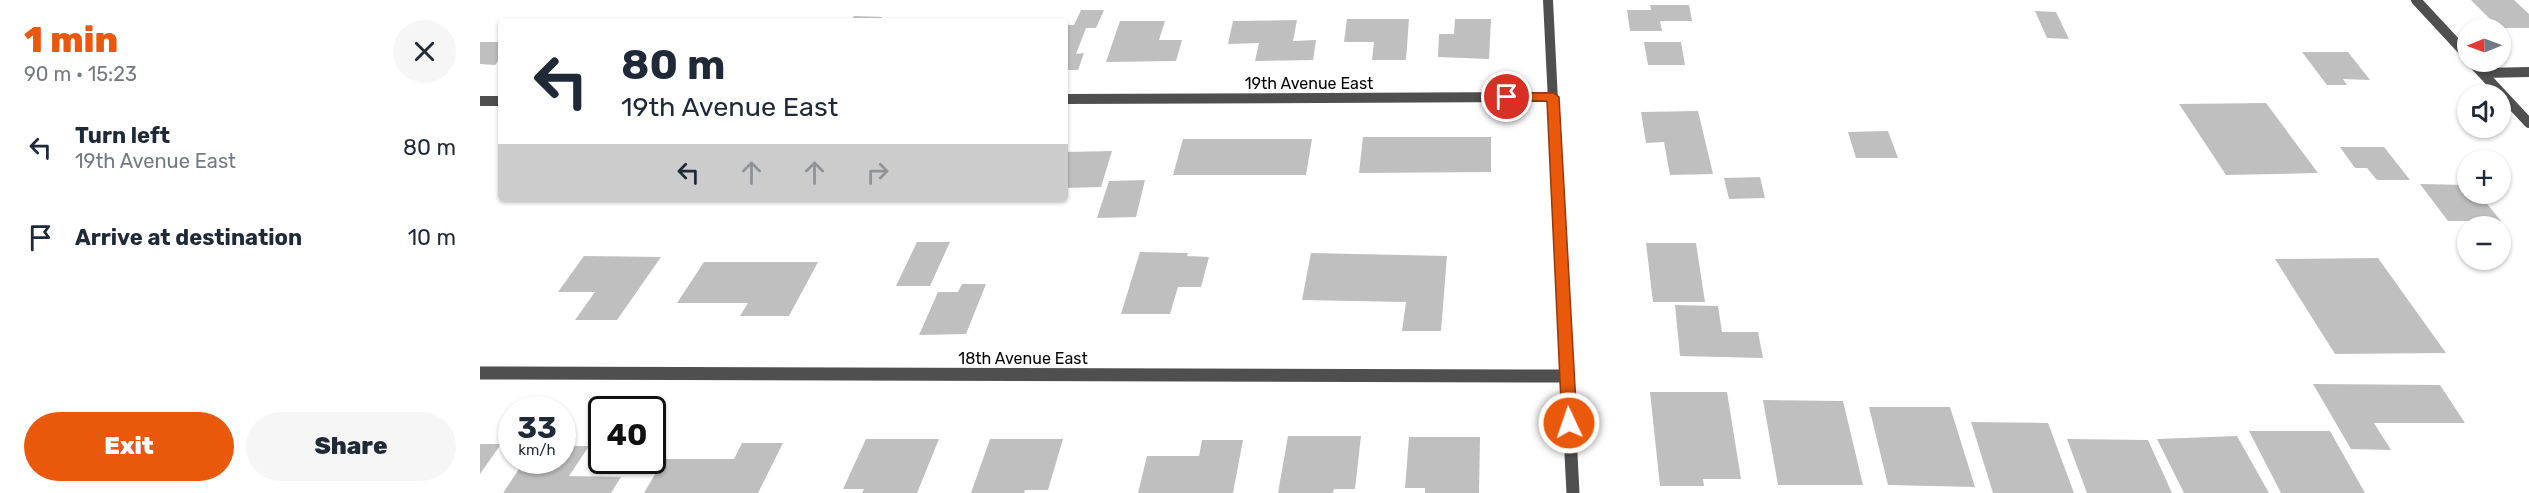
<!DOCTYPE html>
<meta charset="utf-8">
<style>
:root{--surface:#fff;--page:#f6f6f7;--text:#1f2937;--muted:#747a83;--accent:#ea580c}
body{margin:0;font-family:Rubik,sans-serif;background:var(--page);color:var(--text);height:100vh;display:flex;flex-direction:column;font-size:22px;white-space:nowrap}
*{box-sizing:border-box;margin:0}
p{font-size:20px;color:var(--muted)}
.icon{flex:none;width:33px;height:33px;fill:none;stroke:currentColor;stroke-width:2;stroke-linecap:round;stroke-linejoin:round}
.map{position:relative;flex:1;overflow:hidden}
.side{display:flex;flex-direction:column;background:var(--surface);width:480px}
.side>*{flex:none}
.guide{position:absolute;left:18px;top:18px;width:570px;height:183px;border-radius:6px;box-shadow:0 2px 4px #0004;background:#fff;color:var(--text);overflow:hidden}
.needle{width:39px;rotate:269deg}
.tools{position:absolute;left:1977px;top:18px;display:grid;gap:12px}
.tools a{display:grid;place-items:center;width:54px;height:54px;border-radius:50%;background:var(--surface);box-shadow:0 2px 4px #0004;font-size:30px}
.speed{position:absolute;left:18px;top:396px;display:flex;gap:12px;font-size:30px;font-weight:700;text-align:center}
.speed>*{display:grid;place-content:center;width:78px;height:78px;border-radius:50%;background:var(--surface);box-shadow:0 2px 4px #0004;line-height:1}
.speed small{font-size:15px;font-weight:400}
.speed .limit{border:3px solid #111;border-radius:9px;background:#fff;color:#111}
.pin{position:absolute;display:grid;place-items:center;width:51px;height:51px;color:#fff;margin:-26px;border:3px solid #fff;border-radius:50%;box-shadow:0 2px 6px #0007}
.me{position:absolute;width:66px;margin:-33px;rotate:357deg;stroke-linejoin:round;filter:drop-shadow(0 0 4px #0008)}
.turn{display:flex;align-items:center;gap:21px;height:126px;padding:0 24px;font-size:27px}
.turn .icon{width:78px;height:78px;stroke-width:2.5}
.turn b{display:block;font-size:42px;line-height:51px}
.lanes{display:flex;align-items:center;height:57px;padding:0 24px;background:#0003;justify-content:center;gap:30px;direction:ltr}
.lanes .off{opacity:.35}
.round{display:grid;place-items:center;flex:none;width:63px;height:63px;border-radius:32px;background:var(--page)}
.overview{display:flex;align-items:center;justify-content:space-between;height:102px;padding:0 24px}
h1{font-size:36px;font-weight:800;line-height:45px;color:var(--accent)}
.action{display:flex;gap:12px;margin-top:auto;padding:12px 24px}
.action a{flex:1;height:69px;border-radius:36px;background:var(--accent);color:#fff;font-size:24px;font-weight:800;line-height:69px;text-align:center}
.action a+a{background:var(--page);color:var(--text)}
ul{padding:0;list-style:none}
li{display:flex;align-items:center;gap:18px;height:90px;padding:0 24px}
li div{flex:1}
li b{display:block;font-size:22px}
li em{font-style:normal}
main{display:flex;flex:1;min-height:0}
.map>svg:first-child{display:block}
</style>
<main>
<section class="side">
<div class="overview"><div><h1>1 min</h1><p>90 m · 15:23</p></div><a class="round"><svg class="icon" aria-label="close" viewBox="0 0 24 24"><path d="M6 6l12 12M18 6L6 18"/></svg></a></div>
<ul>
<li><svg class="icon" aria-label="left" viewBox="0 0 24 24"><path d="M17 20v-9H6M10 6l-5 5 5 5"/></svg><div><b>Turn left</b><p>19th Avenue East</p></div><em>80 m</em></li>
<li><svg class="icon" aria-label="arrive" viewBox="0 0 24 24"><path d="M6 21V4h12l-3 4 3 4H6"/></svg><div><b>Arrive at destination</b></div><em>10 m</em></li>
</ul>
<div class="action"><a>Exit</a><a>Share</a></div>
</section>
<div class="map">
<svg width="2049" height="493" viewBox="0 0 2049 493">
<rect width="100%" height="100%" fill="#fff"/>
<!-- building -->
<g fill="#bfbfbf">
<polygon points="1991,0 2034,0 2049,14 2049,28 2019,28"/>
<polygon points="1170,5 1209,5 1212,21 1180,21 1182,31 1150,31 1147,10 1171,10"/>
<polygon points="601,10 624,10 616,28 606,28 596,54 604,53 598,70 585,70 585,25 594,25"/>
<polygon points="1555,11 1576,12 1589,39 1567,38"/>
<polygon points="374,16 402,17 399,21 371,21"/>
<polygon points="867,19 929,19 926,60 892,60 894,42 864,42"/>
<polygon points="975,19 1011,19 1009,59 958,57 959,34 974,34"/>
<polygon points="817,20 813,41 836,40 833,60 775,61 779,43 748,44 753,21"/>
<polygon points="640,21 685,21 679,40 702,40 696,61 626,62"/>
<polygon points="0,42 21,42 21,58 15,65 0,64"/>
<polygon points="1164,42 1201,42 1205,65 1168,65"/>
<polygon points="1822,52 1868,52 1890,80 1863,79 1867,85 1847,85"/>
<polygon points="1786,103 1838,173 1746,175 1699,104"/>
<polygon points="1218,111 1233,174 1190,175 1184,142 1166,143 1161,112"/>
<polygon points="1408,131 1418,158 1376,158 1368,132"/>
<polygon points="883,137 1011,137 1011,172 879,173"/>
<polygon points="703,139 832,139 826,175 693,175"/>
<polygon points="1860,147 1904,147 1930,180 1897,180 1887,168 1875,168"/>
<polygon points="632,151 621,187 585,188 585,152"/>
<polygon points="1280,177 1285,198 1249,199 1244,178"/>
<polygon points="665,180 656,217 617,218 629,181"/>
<polygon points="1940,184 1988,185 1988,194 1999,194 2021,221 1968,221"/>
<polygon points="437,242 470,242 450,286 416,286"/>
<polygon points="1166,243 1216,243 1225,302 1173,302"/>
<polygon points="660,252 708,253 707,256 729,257 721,287 698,287 690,314 641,314"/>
<polygon points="831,253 967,256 961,331 922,331 926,302 822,300"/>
<polygon points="104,256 181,257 137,320 95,320 115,292 78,292"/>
<polygon points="1898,258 1966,353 1855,354 1795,259"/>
<polygon points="224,262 338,262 309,316 260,316 268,303 197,303"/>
<polygon points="482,284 506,284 486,334 439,335 458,292 478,292"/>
<polygon points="1195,305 1238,306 1242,332 1278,332 1283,358 1200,356"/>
<polygon points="1833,384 1960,385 1985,423 1894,423 1911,450 1871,449"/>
<polygon points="1170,392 1247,392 1261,479 1223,479 1224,486 1180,486"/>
<polygon points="1283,400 1363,401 1383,485 1298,485"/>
<polygon points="1389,407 1470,407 1495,487 1408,485"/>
<polygon points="1491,422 1568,423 1594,493 1513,493"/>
<polygon points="1769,431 1850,431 1885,493 1801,493"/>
<polygon points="808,436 881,436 875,489 854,489 853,493 798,493"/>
<polygon points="1757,436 1789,493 1704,493 1677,439"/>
<polygon points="929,437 1000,437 999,493 945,493 945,488 925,488"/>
<polygon points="386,439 459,439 437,493 382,493 384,489 363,489"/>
<polygon points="510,439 583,439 568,490 545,490 544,493 491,493"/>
<polygon points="1587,439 1668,440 1692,493 1607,493"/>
<polygon points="722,440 763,440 753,493 658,493 667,456 719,456"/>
<polygon points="262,443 303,443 278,493 164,493 184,459 254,459"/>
<polygon points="0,444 21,444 0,474"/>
<polygon points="82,446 109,446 89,476 141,477 131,493 23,493 45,460 82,460"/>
</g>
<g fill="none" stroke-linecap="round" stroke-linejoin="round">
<!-- minor-far1 -->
<g stroke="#4f4f4f" stroke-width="10">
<polyline points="1936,0 1988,56"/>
<polyline points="1992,62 2049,123"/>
<polyline points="2003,73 2049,72"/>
<polyline points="585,99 1073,97"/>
<polyline points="0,101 21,101"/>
</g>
<!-- minor -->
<polyline stroke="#4f4f4f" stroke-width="13" points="0,373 1087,376"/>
<!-- tertiary-far1 -->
<polyline stroke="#4f4f4f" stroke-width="10" points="1068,0 1079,222"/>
<!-- tertiary -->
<polyline stroke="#4f4f4f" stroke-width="13" points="1079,221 1093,493"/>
</g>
<!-- route -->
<polygon fill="#ea580c" stroke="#983908" stroke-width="1.5" points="1027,93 1073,93 1079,97 1097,423 1095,427 1089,429 1084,427 1082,423 1067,101 1022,100 1022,94"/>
<g text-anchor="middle" stroke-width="4.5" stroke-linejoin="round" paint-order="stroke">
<!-- street labels -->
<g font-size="16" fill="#000" stroke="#fff">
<text x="829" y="89">19th Avenue East</text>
<text x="543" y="364">18th Avenue East</text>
</g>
</g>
</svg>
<div class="tools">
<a><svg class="needle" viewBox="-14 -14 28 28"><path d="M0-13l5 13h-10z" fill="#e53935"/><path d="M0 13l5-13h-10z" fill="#747a83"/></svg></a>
<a><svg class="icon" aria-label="sound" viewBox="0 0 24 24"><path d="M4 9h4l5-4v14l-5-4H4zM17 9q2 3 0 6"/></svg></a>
<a>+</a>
<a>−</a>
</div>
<div class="speed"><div>33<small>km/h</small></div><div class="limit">40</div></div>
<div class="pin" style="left:1027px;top:97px;background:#d93025"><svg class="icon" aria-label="arrive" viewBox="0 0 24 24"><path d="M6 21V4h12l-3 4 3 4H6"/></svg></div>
<svg class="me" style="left:1089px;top:423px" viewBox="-20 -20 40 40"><circle r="17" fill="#ea580c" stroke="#fff" stroke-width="3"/><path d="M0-11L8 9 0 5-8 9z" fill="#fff"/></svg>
<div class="guide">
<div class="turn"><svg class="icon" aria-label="left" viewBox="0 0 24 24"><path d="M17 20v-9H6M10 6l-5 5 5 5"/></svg><div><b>80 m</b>19th Avenue East</div></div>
<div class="lanes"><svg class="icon" aria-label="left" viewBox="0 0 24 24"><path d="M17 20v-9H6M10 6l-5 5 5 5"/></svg><svg class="icon off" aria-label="ahead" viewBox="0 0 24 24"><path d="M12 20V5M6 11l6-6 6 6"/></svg><svg class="icon off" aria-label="ahead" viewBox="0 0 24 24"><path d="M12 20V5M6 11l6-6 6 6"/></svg><svg class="icon off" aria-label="right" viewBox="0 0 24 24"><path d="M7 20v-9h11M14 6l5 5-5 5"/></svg></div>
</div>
</div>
</main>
